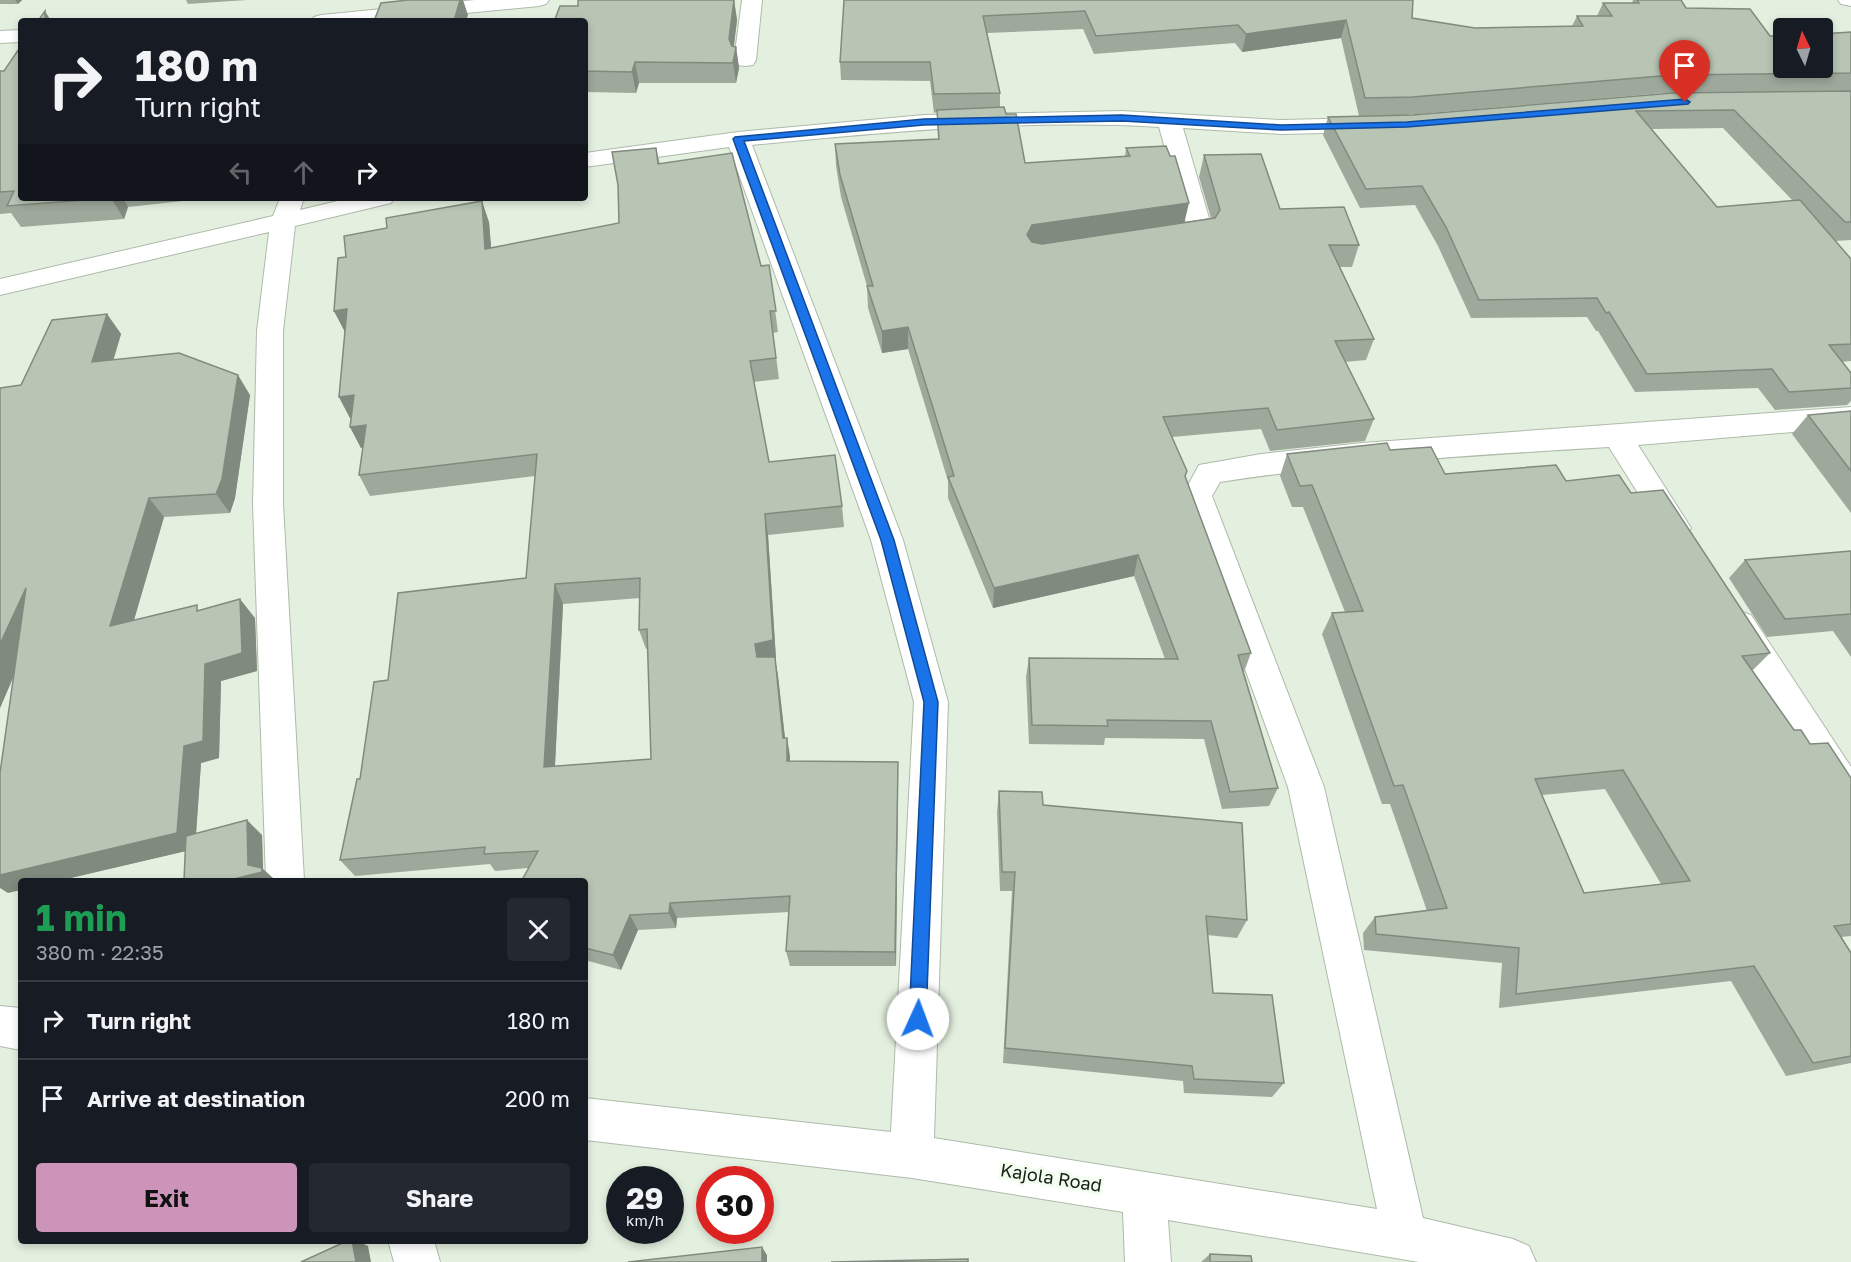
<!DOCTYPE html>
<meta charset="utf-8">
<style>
:root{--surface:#171b24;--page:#242831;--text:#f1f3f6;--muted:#9ea1a6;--line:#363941;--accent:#cd94ba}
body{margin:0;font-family:"Golos Text",sans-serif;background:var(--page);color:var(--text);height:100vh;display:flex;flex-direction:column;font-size:22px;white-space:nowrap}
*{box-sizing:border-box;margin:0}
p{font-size:20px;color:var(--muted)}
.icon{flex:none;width:33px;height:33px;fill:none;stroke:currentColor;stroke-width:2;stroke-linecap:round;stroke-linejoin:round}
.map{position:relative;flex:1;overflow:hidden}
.details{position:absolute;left:18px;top:878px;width:570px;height:366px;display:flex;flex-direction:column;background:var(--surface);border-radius:6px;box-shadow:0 3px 9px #0003}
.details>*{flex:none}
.top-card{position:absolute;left:18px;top:18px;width:570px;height:183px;border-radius:6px;box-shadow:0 3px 9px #0003;background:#171b24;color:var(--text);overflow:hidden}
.needle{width:39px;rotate:355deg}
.fabs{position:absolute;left:1773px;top:18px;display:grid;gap:12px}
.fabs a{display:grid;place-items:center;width:60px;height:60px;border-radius:6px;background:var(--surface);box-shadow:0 3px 9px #0003;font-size:30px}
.speed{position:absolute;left:606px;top:1166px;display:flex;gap:12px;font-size:30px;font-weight:700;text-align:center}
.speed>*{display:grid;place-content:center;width:78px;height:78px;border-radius:50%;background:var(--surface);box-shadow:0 3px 9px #0003;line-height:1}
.speed small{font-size:15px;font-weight:400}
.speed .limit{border:9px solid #d22;background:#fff;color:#111}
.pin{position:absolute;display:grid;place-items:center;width:51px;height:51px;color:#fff;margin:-62px -26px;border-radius:50% 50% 50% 0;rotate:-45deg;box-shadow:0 0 6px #0007}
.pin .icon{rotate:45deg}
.me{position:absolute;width:66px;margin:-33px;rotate:2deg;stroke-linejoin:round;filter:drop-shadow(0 0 4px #0008)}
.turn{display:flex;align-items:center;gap:21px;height:126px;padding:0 18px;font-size:27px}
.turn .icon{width:78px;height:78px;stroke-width:2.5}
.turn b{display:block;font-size:42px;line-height:51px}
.lanes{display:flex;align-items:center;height:57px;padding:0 18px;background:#0003;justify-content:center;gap:30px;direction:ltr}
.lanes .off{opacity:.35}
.round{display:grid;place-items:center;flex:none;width:63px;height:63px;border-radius:6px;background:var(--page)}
.overview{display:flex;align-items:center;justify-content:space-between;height:102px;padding:0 18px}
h1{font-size:36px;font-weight:700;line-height:45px;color:#1e9e55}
.cta{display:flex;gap:12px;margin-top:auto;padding:12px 18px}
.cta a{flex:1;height:69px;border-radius:6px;background:var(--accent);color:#111;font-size:24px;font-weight:700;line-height:69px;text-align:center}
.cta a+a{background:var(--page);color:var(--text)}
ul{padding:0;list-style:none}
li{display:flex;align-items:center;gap:18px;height:78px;padding:0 18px;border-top:2px solid var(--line)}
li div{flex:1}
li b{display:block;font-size:22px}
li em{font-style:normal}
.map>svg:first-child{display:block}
</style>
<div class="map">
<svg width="1851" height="1262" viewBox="0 0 1851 1262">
<rect width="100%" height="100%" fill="#e3f0df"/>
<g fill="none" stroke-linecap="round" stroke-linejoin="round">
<!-- minor casing -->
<g stroke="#aebaaa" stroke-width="2">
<g id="minor">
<polygon points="475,0 549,0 546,4 539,6 385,21 311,21 314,17 321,15"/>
<polygon points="742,0 762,0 756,60 753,65 745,66 737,65 734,60"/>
<polygon points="1838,0 1851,0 1851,6 1841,4"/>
<polygon points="21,30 21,42 0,43 0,31"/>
<path d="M1122 111 1281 120 1370 118 1378 120 1381 125 1378 130 1370 132 1281 134 1183 128 1213 232 1210 237 1169 244 1160 241 1156 236 1160 231 1187 226 1159 127C1023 119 887 132 752 145L903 540 948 702 934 1138 1377 1209 1288 787 1182 496 1199 465 1261 454 1362 443 1851 407V427L1638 445 1691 528 1687 536 1676 540 1665 536 1609 447C1479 455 1349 462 1220 482L1212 496 1324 787 1423 1218 1513 1239 1529 1246 1536 1262H1419L1168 1220 1171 1262H1125L1123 1212 912 1178 585 1140V1098L891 1132 914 702 871 540 729 147 585 167V153L738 132 924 115Z"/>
<polygon points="280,198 304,198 300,210 350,198 394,198 391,203 295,226 283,331 283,504 304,880 266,880 253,504 257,331 269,232 0,295 0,279 273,216"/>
<polygon points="1739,611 1751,615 1851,767 1851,814 1838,809 1727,633 1723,624 1727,615"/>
<polygon points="0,1006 21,1008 21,1050 0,1046"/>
<polygon points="388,1240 434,1240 440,1262 394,1262"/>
</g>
</g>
<!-- minor -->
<use href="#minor" fill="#fff" fill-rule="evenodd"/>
</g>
<!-- wall -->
<g fill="#9ea99b" fill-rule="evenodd">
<polygon points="0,0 22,0 18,4 0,4"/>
<polygon points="186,0 247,0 188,4"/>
<polygon points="734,0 737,20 734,46 736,47 739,68 736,83 639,83 636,93 585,92 585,21 555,19 578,6"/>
<polygon points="844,0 1412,18 1475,28 1572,26 1577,16 1597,16 1603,3 1632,3 1633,0 1681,0 1686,8 1770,36 1851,32 1851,91 1663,93 1406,115 1359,116 1341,38 1242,52 1235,43 1094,54 1083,29 987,33 1000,93 1000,107 1006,114 1025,163 1125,157 1126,148 1185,222 1211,218 1199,177 1204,155 1280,209 1359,245 1352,267 1340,267 1374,339 1366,360 1345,362 1374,419 1365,441 1270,451 1261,429 1172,437 1187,471 1185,477 1251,653 1244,672 1278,788 1269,806 1222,809 1204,739 1105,738 1104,745 1029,744 1026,677 1029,658 1165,659 1134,576 993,608 948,498 948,481 908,349 882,353 868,308 867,286 841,197 836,166 835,144 938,139 937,112 934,113 930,81 841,80 840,62"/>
<polygon points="0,71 21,198 201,198 201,199 128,207 124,219 21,227 11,213 0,214"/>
<path d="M1851 91V240L1835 241 1851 259V361L1842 362 1851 373V401L1847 405 1775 410 1758 388 1635 392 1598 331H1596L1587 317 1471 318 1438 246 1415 205 1360 208 1323 135 1328 117 1413 115ZM1723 128 1793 201 1717 207 1652 129Z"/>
<path d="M656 148 660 164 761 266 769 265 778 332 773 333 779 379 754 382 769 462 842 506 844 527 768 535 776 659H775L778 676 785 738H787L790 761 898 779 896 966H790L786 951 789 912 677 918 676 928 638 930 621 970 585 960V880L528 868 495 871 490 864 355 876 340 860 360 779 388 680 526 578 535 476 370 496 359 475 363 448H361L350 427 351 418H350L339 397 345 332 334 311 346 257 489 222 491 248 619 223ZM640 598 639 630 646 649 648 648 651 759 555 766 563 604Z"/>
<polygon points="107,314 121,334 113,360 250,395 235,498 230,513 164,517 134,620 202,610 255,618 257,671 221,681 219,758 201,763 196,833 262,835 263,869 275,880 184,880 185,851 62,880 21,880 8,893 13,677 0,708 21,385"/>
<polygon points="1851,411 1851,513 1792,434 1808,415"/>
<path d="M1390 450 1445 474 1566 481 1631 493 1770 653 1752 671 1794 730 1851 778V936L1841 937 1851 953V1063L1786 1076 1731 981 1499 1008 1502 963 1364 950 1363 933 1375 917 1427 911 1390 804H1382L1322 634 1332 613 1345 612 1303 507H1292L1280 476 1287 454ZM1605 789 1661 884 1584 893 1542 795Z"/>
<polygon points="1851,551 1851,657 1833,631 1767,637 1729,578 1745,560"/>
<polygon points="999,791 1043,805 1247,920 1237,938 1207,935 1213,993 1284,1083 1272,1097 1184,1093 1183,1081 1003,1063 1012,891 1000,891 997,812"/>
<polygon points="1210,1254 1252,1262 1201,1262"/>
</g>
<!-- shaded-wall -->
<g fill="#818a7e">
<polygon points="15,0 22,0 18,4"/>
<polygon points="460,0 463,0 468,15 466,21 454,21"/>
<polygon points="734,0 737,20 732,60 729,39"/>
<polygon points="45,11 51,21 45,21"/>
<polygon points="1346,20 1341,38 1242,52 1246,34"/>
<polygon points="736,47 739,68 736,83 733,63"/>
<polygon points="635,62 639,83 636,93 632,72"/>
<polygon points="111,198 123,198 128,207 124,219"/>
<polygon points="482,201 489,222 493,270 485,249"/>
<polygon points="1189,203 1184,224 1031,247 1027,235 1032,225"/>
<polygon points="347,309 345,332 334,311"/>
<polygon points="107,314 121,334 107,382 92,362"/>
<polygon points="908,327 908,349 882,353 882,331"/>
<polygon points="238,375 250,395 235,498 230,513 216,494"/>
<polygon points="354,395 365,416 350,418 339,397"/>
<polygon points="366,425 377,446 361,448 350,427"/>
<polygon points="149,498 164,517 127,644 110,626"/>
<polygon points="765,514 768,535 776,659 775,659 778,676 787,756 783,738 757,657 755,644"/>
<polygon points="1138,555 1134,576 993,608 994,588"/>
<polygon points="555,584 563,604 554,784 544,767"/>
<polygon points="26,588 44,606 0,708 0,644"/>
<polygon points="240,599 255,618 257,671 221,681 219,758 201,763 195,849 62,880 21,880 21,890 8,893 0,888 0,875 184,746 205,664"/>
<polygon points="787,738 790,756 790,779 787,761"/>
<polygon points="898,762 898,779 896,966 895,952"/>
<polygon points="247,820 262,835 263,869 275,880 230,880 248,865"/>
<polygon points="670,903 677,918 676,928 669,913"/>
<polygon points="630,915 638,930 621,970 613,955"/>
<polygon points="352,1240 355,1240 368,1246 371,1262 356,1262"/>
<polygon points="762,1247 767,1255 767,1262 762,1262"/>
</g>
<!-- building -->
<g fill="#b8c5b4" stroke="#818a7e" stroke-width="1.5" fill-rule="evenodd">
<polygon points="408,0 460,0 454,21 374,21 381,3"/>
<polygon points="578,0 734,0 729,39 732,46 736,47 733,63 635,62 632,72 585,71 585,21 468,21 555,19 560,6 578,6"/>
<polygon points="844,0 1413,0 1412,18 1475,28 1583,26 1577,16 1612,16 1603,3 1639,3 1637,0 1681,0 1686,8 1750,9 1770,36 1784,36 1784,68 1822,68 1822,34 1851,32 1851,73 1673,75 1412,97 1365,98 1346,20 1246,34 1238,25 1096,36 1085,11 983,16 1000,93 934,94 930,62 840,62"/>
<polygon points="45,11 45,21 38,21"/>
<polygon points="21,46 21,198 111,198 7,206 14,191 0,192 0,71 4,71"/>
<polygon points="1851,91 1851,222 1845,222 1734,110 1636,111 1717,207 1800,200 1851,259 1851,344 1829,345 1851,373 1851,388 1789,392 1772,369 1647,374 1609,312 1606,313 1597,298 1479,300 1446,227 1422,186 1366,189 1328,117 1413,115 1673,93"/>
<polygon points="1004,107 1006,114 1016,114 1025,163 1130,156 1126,148 1166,146 1170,156 1175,156 1189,203 1032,225 1027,235 1032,242 1042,244 1215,218 1220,210 1204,155 1261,154 1280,209 1344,207 1359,245 1329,245 1374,339 1335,341 1374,419 1277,430 1268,408 1163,417 1187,471 1185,476 1251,653 1238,655 1278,788 1230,792 1211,721 1107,720 1108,726 1032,725 1029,658 1178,659 1138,555 994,588 948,477 954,476 908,327 882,331 867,286 873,286 840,175 835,144 939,139 937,110"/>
<path d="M656 148 658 164 732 153 761 266 769 265 776 311H770L776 358 750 361 769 462 835 455 842 506 765 514 773 640 755 644 757 657H775L783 738H787V761L898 762 895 952 786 951 790 896 670 903 669 913 630 915 613 955 585 948V880H522L538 851 484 854 485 847 340 860 357 779H360L374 682 388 680 398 593 526 578 537 454 359 475 366 425 350 427 354 395 339 397 347 309 334 311 338 258 346 257 344 236 387 228 386 218 482 201 485 249 619 223 618 185 612 152ZM640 578 639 630 647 629 651 759 544 767 555 584Z"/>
<polygon points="107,314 92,362 179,353 238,375 222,479 216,494 149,498 110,626 197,605 197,611 240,599 242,653 205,664 203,741 184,746 177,833 0,875 0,773 26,588 0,644 0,388 21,385 52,320"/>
<polygon points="1851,411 1851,471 1808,415"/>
<path d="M1387 443 1390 450 1431 447 1445 474 1556 465 1566 481 1619 475 1631 493 1663 490 1770 653 1742 656 1794 730H1801L1810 744 1828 743 1851 778V924L1834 926 1851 953V1056L1813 1063 1754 966 1516 994 1519 948 1376 934 1375 917 1447 908 1403 785 1394 786 1332 613 1363 611 1312 485 1300 486 1287 454ZM1623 770 1690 881 1584 893 1535 779Z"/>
<polygon points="1851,551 1851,614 1785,619 1745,560"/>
<polygon points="999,791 1042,792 1043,805 1242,823 1247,920 1206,916 1213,993 1272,995 1284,1083 1194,1079 1192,1066 1005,1048 1015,872 1002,872"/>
<polygon points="247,820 248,865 262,868 262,872 230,880 184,880 186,836"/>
<polygon points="349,1240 352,1240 356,1262 301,1262"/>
<polygon points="762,1247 762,1262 628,1262"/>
<polygon points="1210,1254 1251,1256 1252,1262 1210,1262"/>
<polygon points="968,1259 968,1262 831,1262"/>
</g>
<!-- route -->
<polygon fill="#1a73e8" stroke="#114b97" stroke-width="1.5" points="1685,99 1690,102 1688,104 1407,127 1281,130 1122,121 1012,123 924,125 744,141 894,540 938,702 926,1019 924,1025 918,1028 912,1025 909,1019 924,702 881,540 733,139 735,137 924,119 1122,115 1281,125 1407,122"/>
<g text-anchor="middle" stroke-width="6" stroke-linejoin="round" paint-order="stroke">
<!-- near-street labels -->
<g font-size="18" fill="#191e18" stroke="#f1feed">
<text transform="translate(1051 1178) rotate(9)" y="6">Kajola Road</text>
</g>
</g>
</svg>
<div class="fabs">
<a><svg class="needle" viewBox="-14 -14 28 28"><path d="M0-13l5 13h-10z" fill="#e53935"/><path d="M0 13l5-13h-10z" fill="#9ea1a6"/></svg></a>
</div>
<div class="speed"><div>29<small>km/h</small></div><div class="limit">30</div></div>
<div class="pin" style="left:1685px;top:102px;background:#d93025"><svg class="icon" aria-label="arrive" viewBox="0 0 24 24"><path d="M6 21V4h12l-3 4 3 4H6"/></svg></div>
<svg class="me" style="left:918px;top:1019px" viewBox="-20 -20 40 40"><circle r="19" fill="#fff"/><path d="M0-13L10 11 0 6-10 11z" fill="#1a73e8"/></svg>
<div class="top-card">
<div class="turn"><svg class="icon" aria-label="right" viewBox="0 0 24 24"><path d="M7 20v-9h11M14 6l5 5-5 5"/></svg><div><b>180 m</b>Turn right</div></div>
<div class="lanes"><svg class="icon off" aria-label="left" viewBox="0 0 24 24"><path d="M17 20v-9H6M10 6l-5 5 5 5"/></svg><svg class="icon off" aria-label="ahead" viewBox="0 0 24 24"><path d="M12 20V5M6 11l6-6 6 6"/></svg><svg class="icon" aria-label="right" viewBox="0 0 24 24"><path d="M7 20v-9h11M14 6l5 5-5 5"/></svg></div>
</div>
<section class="details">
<div class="overview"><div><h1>1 min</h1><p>380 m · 22:35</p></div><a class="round"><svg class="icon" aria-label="close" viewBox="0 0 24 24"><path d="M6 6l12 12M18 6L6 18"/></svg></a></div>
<ul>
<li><svg class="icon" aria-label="right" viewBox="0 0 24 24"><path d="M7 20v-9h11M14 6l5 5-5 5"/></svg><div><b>Turn right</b></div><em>180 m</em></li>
<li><svg class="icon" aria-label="arrive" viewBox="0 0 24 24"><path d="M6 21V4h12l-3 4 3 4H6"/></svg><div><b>Arrive at destination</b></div><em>200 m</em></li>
</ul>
<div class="cta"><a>Exit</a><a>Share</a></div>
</section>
</div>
